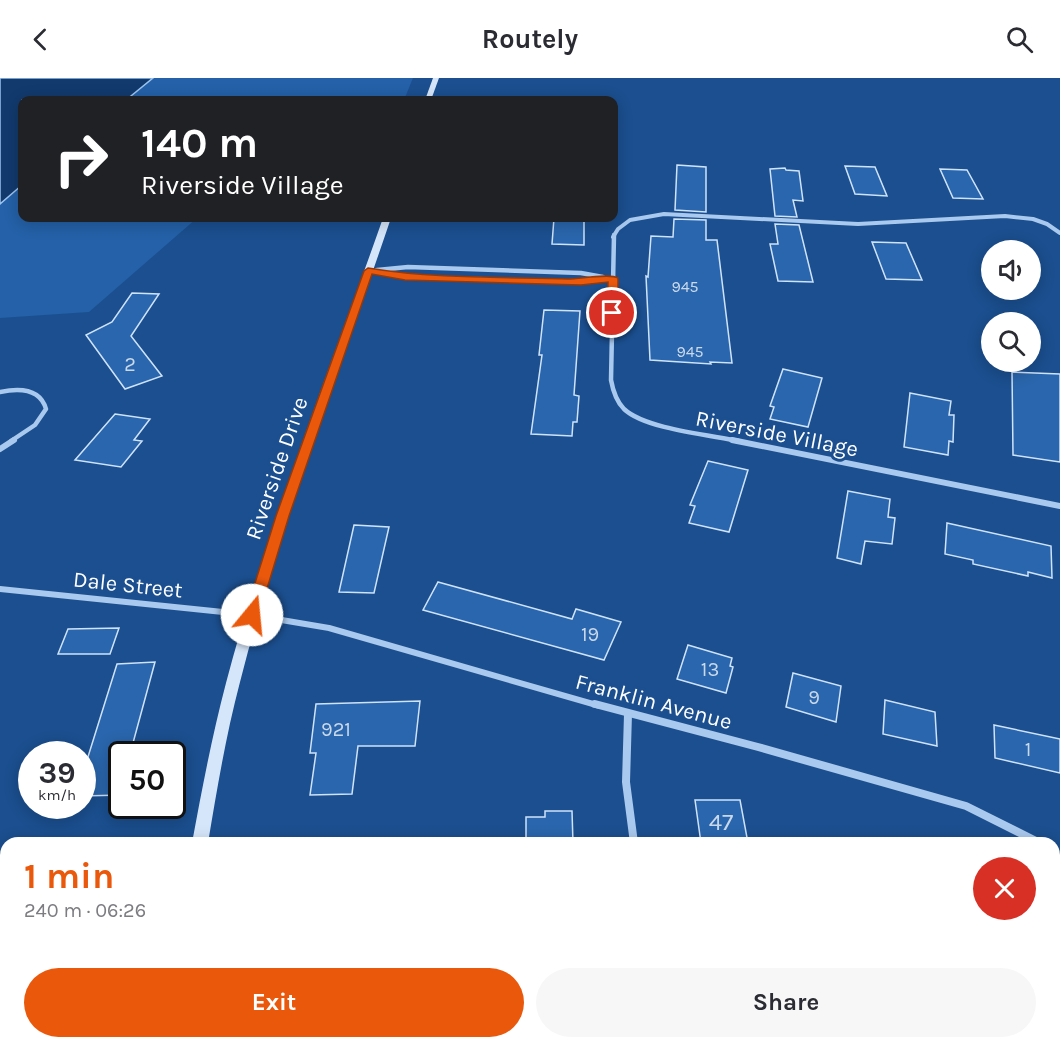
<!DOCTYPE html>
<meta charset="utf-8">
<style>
:root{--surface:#fff;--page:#f7f7f7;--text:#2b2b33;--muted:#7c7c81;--accent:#ea580c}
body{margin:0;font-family:Karla,sans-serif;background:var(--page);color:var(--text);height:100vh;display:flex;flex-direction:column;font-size:22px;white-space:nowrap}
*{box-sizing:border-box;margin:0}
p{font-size:20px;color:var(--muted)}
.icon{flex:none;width:33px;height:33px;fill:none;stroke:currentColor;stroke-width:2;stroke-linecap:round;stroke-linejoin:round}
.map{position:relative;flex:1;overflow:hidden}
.drawer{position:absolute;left:0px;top:759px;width:1060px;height:212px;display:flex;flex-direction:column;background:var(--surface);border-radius:18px 18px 0 0;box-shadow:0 3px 15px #0003}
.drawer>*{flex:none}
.hud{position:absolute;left:18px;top:18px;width:600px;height:126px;border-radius:12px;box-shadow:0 3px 15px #0003;background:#202124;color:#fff;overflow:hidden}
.fabs{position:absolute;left:981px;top:162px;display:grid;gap:12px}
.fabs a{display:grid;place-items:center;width:60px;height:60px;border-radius:50%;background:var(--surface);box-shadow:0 3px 15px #0003;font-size:30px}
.speed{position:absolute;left:18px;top:663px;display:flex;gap:12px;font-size:30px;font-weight:700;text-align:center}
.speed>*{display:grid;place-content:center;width:78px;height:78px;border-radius:50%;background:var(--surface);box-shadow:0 3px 15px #0003;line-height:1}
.speed small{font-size:15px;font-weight:400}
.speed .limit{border:3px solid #111;border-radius:9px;background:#fff;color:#111}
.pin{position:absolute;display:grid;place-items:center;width:51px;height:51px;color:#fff;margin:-26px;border:3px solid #fff;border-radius:50%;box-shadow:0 2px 6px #0007}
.me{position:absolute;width:66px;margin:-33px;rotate:17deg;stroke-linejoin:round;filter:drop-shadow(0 0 4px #0008)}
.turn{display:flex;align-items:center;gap:21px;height:126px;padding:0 24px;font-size:27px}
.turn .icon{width:78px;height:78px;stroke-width:2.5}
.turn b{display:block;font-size:42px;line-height:51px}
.round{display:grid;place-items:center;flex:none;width:63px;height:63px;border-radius:32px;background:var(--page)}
.headline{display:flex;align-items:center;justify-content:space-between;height:102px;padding:0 24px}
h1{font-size:36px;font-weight:700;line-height:45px;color:var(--accent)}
.cta{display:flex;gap:12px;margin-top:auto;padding:12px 24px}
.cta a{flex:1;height:69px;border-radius:36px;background:var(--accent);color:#fff;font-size:24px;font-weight:700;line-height:69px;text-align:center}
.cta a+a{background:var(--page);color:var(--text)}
header{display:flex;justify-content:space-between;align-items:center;height:78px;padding:0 24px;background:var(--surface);font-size:27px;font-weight:700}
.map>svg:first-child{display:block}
</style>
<header><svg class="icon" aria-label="back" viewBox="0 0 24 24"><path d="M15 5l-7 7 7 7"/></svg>Routely<svg class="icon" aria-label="search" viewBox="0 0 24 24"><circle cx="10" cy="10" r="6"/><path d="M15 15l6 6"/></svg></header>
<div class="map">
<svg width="1060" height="970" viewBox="0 0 1060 970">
<rect width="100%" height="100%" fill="#1b4f8f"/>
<!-- green -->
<g fill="#2461a8">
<polygon points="153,0 413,0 404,22 126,22"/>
<polygon points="22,107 22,140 197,140 89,234 0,240 0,126"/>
</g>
<!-- water -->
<polygon fill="#123a6d" stroke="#9cc4f0" stroke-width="1.5" points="0,0 153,0 126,22 22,22 22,107 0,126"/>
<!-- building -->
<g fill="#2a66ad" stroke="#cfe3fa" stroke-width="1.5">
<polygon points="677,87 706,89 706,134 675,132"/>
<polygon points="845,88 875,89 887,118 855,116"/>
<polygon points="785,90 786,92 799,93 803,123 793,122 797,139 775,138 770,91"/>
<polygon points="940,91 967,92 983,121 953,120"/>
<polygon points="554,140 584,140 584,167 552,166"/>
<polygon points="674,141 706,142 706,162 717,162 732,285 710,284 711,286 650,282 646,198 648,199 651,158 673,159"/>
<polygon points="775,146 799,147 813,204 778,203 770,166 778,166"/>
<polygon points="872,164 906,165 922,202 886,201"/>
<polygon points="132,215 159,216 131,258 162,298 125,311 86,257 112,244"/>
<polygon points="544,232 580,233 574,317 579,318 577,344 573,344 572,358 531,356 542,277 539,277"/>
<polygon points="783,291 822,300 808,349 770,341 774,329 770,328"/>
<polygon points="1012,294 1060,296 1060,384 1013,377"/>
<polygon points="910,315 951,323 949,337 954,337 953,364 949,363 948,377 904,369"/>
<polygon points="115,336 150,341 134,362 142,363 121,389 75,382"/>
<polygon points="708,383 748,392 729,454 689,445 695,428 690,427"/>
<polygon points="848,413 890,421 888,439 895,440 892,466 865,463 861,486 837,480"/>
<polygon points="947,445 1051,468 1052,500 1028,494 1028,498 973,486 973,482 945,476"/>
<polygon points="354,447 389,449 374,515 339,514"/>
<polygon points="438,504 572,541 576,531 621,544 604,582 423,532"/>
<polygon points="119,550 110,576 58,576 68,551"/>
<polygon points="688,567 732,580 730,588 733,589 726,615 677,601"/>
<polygon points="155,584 130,676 122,676 122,717 82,718 82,698 117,586"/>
<polygon points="793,595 841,608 836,644 786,629"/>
<polygon points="885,622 935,634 937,668 883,656"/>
<polygon points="420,623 415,668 358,668 352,716 310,717 316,675 310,675 316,626"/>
<polygon points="994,647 1060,661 1060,695 995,680"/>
<polygon points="695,722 740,722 748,765 701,765"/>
<polygon points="545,733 572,733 573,765 526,765 526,739 545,739"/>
</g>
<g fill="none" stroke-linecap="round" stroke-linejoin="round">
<!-- street-far3 -->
<polyline stroke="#a9c9ee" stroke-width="4" points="613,159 618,151 630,142 664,136 858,146 1005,138 1033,141 1047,146 1060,155"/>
<!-- street-far2 -->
<g stroke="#a9c9ee" stroke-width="4.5">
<path d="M614 157 611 302C613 313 616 323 624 331 645 351 710 357 739 363"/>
<polyline points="377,192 408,189 581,195 603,199"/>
<polyline points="368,193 405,199 581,204 613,200"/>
<path d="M0 314C19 310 40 310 46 331L35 347 11 363"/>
</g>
<!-- street-far1 -->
<g stroke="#a9c9ee" stroke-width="6">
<polyline points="732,362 1060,428"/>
<polyline points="0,371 14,362"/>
<polyline points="0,511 252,537 329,550 600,628"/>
</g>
<!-- street -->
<g stroke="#a9c9ee" stroke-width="8">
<polyline points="595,626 758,669 966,728 1040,765"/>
<polyline points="628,636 626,704 634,765"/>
<polyline points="1054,785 1060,793"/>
<polyline points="660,964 661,970"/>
</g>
<!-- secondary -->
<g fill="#d6e6fa" fill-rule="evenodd">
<polygon points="433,0 439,0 431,22 425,22"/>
<path d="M383 140H391C339 294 280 446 240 604 226 657 217 711 208 765H192C202 711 212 658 226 605 268 447 329 294 383 140Z"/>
<polygon points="161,964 179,964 178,970 160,970"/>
</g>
</g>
<!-- route -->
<path fill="#ea580c" stroke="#983908" stroke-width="1.5" d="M368 190C434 201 502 199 568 201 580 201 610 195 618 200V235L612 238 607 235 608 204 581 207 405 202 372 196 289 438 259 537 257 541H247L245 537 276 438 364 193Z"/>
<g text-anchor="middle" stroke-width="6" stroke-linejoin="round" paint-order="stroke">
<!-- far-number labels -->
<g font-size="16" fill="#cad9ea">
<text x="685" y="214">945</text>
<text x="690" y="279">945</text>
</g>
<!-- number labels -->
<g font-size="20" fill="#cad9ea">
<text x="130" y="293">2</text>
<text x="590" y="563">19</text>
<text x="710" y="598">13</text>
<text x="814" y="626">9</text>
<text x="336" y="658">921</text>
<text x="1028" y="678">1</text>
</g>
<!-- street labels -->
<g font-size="22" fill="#fff" stroke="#1b4f8f">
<text transform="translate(777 355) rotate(11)" y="8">Riverside Village</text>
<text transform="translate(276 390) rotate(-71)" y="8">Riverside Drive</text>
<text transform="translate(128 506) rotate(6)" y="8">Dale Street</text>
<text transform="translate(654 623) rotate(15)" y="8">Franklin Avenue</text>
</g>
<!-- near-number labels -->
<g font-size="24" fill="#cad9ea">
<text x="721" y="752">47</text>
</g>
</g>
</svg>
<div class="fabs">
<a><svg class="icon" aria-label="sound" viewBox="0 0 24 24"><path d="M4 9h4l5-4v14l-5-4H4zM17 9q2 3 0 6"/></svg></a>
<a><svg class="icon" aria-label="search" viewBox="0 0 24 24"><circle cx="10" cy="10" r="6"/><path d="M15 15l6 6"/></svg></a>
</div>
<div class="speed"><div>39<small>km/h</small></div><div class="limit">50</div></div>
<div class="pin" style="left:612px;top:235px;background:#d93025"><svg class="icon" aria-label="arrive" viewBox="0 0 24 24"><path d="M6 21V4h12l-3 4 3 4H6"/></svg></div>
<svg class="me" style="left:252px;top:537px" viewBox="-20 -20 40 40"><circle r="19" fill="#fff"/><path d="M0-13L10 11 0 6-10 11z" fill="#ea580c"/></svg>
<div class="hud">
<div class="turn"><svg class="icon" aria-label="right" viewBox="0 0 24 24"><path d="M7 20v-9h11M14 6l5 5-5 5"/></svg><div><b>140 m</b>Riverside Village</div></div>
</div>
<section class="drawer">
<div class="headline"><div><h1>1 min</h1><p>240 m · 06:26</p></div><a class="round" style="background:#d93025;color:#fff"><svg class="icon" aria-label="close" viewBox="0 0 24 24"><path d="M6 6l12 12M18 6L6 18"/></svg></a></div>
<div class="cta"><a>Exit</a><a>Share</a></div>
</section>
</div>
